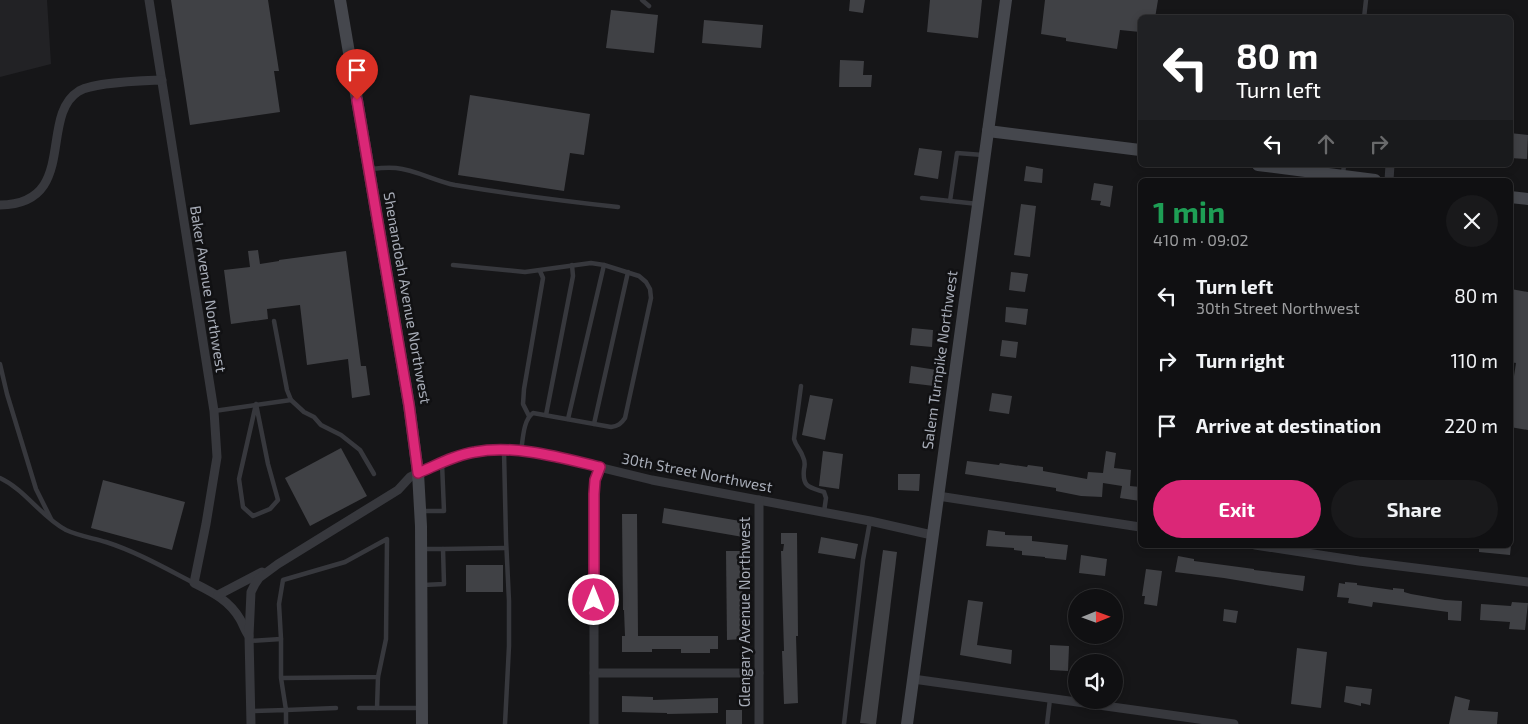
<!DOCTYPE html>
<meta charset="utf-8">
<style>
:root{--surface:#101012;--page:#19191b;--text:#f1f3f6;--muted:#9c9d9f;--line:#303032;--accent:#db2777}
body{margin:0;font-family:"Exo 2",sans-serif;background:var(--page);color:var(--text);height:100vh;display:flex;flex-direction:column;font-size:19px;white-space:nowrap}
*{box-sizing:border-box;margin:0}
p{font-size:16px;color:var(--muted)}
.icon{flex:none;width:28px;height:28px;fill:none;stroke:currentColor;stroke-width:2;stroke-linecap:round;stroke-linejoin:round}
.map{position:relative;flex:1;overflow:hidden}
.side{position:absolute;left:1138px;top:178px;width:375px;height:370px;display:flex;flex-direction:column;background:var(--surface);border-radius:8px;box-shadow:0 2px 8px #0003,0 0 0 1px var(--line)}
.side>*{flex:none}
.guide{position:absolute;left:1138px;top:15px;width:375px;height:152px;border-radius:8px;box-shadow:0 2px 8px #0003,0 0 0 1px var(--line);background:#202124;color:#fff;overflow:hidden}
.needle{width:32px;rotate:89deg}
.fabs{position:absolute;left:1068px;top:589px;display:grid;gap:10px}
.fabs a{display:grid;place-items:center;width:55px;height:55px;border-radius:50%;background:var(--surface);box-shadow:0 2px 8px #0003,0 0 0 1px var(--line);font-size:25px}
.pin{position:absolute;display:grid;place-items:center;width:42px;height:42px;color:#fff;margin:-51px -21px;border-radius:50% 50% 50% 0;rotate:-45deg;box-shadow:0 0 5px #0007}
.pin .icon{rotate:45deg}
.me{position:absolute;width:55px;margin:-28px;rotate:0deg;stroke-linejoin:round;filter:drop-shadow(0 0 4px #0008)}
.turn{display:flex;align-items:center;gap:18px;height:105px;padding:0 15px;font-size:22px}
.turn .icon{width:65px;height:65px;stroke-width:2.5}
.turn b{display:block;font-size:35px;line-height:42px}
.lanes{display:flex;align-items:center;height:48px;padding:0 15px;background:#0003;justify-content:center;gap:25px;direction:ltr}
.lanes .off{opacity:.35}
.round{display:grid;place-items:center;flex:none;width:52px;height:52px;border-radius:26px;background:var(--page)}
.summary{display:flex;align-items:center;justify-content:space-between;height:85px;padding:0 15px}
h1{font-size:30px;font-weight:700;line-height:38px;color:#1e9e55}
.button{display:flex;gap:10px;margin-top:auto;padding:10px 15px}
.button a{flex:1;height:58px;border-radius:30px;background:var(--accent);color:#fff;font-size:20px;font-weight:700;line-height:58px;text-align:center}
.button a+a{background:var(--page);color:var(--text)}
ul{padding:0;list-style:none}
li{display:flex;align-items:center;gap:15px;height:65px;padding:0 15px}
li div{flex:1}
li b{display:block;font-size:19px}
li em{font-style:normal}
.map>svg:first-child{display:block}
</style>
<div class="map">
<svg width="1528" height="724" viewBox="0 0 1528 724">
<rect width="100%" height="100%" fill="#161618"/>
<!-- built -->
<polygon fill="#222225" points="0,0 47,0 51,64 0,77"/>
<!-- building -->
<g fill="#404145">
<polygon points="171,0 268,0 279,71 274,71 280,112 190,125"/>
<polygon points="850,0 865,0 863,13 849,11"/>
<polygon points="930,0 982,0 978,38 927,32"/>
<polygon points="1045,0 1158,0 1155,18 1140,18 1140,32 1120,30 1117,49 1066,41 1066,38 1041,34"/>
<polygon points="611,10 658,15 654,53 606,48"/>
<polygon points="704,20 763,25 761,48 702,43"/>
<polygon points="840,60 864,61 863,75 872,75 871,87 839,87"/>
<polygon points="470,95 590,114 584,155 570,153 564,191 458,175"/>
<polygon points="1510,133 1528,135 1527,159 1510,158"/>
<polygon points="919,148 942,151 938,179 914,175"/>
<polygon points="1026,166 1043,169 1042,183 1024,181"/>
<polygon points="1094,183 1113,186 1110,207 1100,205 1101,201 1091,200"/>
<polygon points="1021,204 1036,206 1030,257 1014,255"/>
<polygon points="258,250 260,264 279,261 279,260 346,251 361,366 366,366 370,395 352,398 348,359 307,365 300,305 267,309 268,319 231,324 224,270 250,267 248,251"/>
<polygon points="1011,272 1028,274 1025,292 1009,290"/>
<polygon points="1511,289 1528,292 1528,430 1510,427 1510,402 1516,363 1510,362 1510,299"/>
<polygon points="1006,307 1028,309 1026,325 1005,322"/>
<polygon points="912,328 933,330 932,347 910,345"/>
<polygon points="1002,340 1018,342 1016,358 1000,356"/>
<polygon points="911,366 937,370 934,386 909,383"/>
<polygon points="992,393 1012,396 1009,414 989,411"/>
<polygon points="810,395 833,399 825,440 802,435"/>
<polygon points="341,448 367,496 310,526 285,478"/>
<polygon points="823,451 843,454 839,489 819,486"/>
<polygon points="1106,451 1116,453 1114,468 1131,470 1130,486 1140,487 1140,501 1120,498 1122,486 1103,483 1102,497 1081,496 1056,491 1056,488 965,474 967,461 999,465 1000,463 1027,467 1028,465 1043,467 1043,471 1087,479 1088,472 1103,473"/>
<polygon points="898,474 920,474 919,491 898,490"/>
<polygon points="103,480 185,502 172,550 91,528"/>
<polygon points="664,508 746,522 743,537 662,523"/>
<polygon points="622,514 637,514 638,636 718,636 718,649 710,649 710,653 681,653 681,649 652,649 652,652 622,652 622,636 625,636 624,610 623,610"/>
<polygon points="988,530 1005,532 1005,535 1032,536 1032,541 1068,545 1066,560 1045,558 1045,557 1022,555 1022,551 1014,550 1014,548 986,546"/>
<polygon points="781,533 797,533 798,636 796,636 798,703 784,704 782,651 784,651 781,551 783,551 784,544 781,544"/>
<polygon points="821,537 858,544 855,559 818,553"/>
<polygon points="1479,545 1511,545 1510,555 1479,552"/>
<polygon points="883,550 897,552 876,724 870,724 860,723"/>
<polygon points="726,551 742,551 743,639 727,640"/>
<polygon points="1081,555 1107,559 1105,576 1079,573"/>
<polygon points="1178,556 1194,559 1194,561 1254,569 1254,570 1305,576 1303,591 1224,578 1175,572"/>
<rect x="466" y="565" width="37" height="27"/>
<polygon points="1146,569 1162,571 1157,606 1144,604 1145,596 1142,596"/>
<polygon points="1345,582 1357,583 1357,585 1393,590 1393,588 1404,589 1404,592 1411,594 1445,600 1462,601 1461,621 1448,620 1448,612 1373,602 1372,607 1348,603 1349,598 1337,597 1339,583 1345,584"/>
<polygon points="968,600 983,602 977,645 1012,650 1011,664 960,655"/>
<polygon points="1512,602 1528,603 1525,630 1509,629 1510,622 1480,620 1481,604 1511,606"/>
<polygon points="1224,609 1238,611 1236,623 1223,621"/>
<polygon points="1050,645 1069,646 1068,671 1050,670"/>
<polygon points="1297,648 1327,652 1321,708 1291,704"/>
<polygon points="1346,686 1372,689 1370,705 1361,703 1361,706 1344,702"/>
<polygon points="622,696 653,697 653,700 718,698 718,713 667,714 667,713 622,712"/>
<polygon points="1455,696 1470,700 1468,710 1498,712 1497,724 1449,724"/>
<rect x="726" y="710" width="16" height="14"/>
</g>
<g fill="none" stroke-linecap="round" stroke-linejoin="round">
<!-- lane -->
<g stroke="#37383d" stroke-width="4.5">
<polyline points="642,0 649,6"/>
<polyline points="1364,18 1366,0"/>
<path d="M370 169C379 168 387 167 396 168 416 170 435 181 455 185 509 194 563 201 618 207"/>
<polyline points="1343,174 1344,165"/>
<polyline points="922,198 950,201"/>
<polyline points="978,204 950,201 957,153 983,155"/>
<path d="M453 265 525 272 591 263 604 265 639 276 646 282 650 289 651 298 625 418C621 424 618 426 611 427L533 413C523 420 523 440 521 451"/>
<polyline points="274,321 287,390 291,400 304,412 314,417 321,425 341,435 360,450 374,474"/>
<polyline points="0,364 7,394 36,489 51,519"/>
<path d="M801 386 794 439C796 447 801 450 803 457 805 461 805 465 804 469 802 487 809 487 824 492L826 498 824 512"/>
<polygon points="256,404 268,464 278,500 270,509 253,516 243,507 239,479"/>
<polyline points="214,411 291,400"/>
<polyline points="546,415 573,276 572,265"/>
<polyline points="529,416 523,404 524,389 543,278 540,271"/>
<polyline points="568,419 604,265"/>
<polyline points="594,424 628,272"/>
<polyline points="504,451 506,539 509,601 509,646 505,724"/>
<path d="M0 478C26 490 41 517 66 530 79 536 93 538 106 542 137 552 165 568 194 583"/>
<polyline points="421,511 444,511 442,463"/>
<polyline points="422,549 443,549"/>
<polyline points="423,585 444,584 443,549 506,548"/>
<polyline points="250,641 281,639"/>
<polyline points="281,678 281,639 279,604 283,580 345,562 387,539 386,639 378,677 281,678 286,710 336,708"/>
<polyline points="359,708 421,708"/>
<polyline points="377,708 378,677"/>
<polyline points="251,711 286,710 286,724"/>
<polyline points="844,724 863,560 870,521"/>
<polyline points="1047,724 1050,699"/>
</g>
<!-- street -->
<g stroke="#37383d" stroke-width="9">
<path d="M149 0 214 411 217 457 206 524 194 583C212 592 229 600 240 619 243 624 245 631 249 636"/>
<polyline points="1389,180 1390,165"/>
<path d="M0 205C79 204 38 116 79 91 95 82 142 81 162 80"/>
<polyline points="938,496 1140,527"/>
<polyline points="1255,545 1359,561 1528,582"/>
<polyline points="218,595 262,572"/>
<polyline points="594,673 759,673"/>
<polyline points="913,679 1234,724"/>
<polyline points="251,724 249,636 251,592 255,584 259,578 278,564 398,490 410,477 418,473 459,456 477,451 495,450 521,451 545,454 652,480 870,521 932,535"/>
<polyline points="594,724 594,494 595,481 600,467"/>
<polyline points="759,724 759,500"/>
</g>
<!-- secondary -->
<g stroke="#45474d" stroke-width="12">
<polyline points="340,0 409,405 418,473 421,526 422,724"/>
<polyline points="988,131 1140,150"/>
<polyline points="1258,165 1375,180"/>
<polyline points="1510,197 1528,199"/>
<polyline points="907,724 1006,0"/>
</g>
</g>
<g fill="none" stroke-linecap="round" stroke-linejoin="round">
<!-- route casing -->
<g stroke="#8e194d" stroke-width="12">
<path id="route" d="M357 100 409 405 418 473C437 465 455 455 475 452 514 444 562 458 600 467L595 480 594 494V600"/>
</g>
<!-- route -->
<use href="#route" stroke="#db2777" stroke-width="9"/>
</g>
<g text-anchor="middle" stroke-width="5" stroke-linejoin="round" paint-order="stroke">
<!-- street labels -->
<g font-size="15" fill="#a8adb8" stroke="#111113">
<text transform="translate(208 289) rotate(81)" y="5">Baker Avenue Northwest</text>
<text transform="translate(407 298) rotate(80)" y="5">Shenandoah Avenue Northwest</text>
<text transform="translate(940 360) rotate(-82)" y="5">Salem Turnpike Northwest</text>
<text transform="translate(697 473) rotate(11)" y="5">30th Street Northwest</text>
<text transform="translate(745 612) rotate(-90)" y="5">Glengary Avenue Northwest</text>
</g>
</g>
</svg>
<div class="fabs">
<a><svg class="needle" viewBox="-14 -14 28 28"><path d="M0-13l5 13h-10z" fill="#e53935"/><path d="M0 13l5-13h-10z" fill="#9c9d9f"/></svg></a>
<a><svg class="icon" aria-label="sound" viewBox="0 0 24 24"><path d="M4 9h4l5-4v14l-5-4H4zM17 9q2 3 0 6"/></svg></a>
</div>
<div class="pin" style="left:357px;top:100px;background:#d93025"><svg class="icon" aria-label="arrive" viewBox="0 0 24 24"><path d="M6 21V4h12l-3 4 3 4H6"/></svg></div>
<svg class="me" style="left:594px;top:600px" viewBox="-20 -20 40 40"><circle r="17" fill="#db2777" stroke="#fff" stroke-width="3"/><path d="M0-11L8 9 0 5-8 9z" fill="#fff"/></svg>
<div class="guide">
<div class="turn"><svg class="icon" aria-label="left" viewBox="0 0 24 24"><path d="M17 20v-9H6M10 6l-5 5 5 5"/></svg><div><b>80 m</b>Turn left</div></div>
<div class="lanes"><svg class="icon" aria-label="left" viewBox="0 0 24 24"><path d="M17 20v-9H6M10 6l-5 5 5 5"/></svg><svg class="icon off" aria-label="ahead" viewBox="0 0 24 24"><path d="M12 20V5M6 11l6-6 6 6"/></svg><svg class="icon off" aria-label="right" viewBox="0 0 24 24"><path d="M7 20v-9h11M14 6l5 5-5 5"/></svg></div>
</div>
<section class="side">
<div class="summary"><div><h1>1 min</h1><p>410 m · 09:02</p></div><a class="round"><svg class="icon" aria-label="close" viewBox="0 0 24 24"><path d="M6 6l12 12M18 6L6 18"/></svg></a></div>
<ul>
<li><svg class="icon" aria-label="left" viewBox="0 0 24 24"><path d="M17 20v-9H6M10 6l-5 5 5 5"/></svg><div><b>Turn left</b><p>30th Street Northwest</p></div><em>80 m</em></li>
<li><svg class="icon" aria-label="right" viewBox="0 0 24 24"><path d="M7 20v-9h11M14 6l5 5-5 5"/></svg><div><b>Turn right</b></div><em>110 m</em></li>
<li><svg class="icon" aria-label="arrive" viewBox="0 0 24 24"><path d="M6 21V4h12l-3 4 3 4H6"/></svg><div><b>Arrive at destination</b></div><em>220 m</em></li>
</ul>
<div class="button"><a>Exit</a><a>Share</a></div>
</section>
</div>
